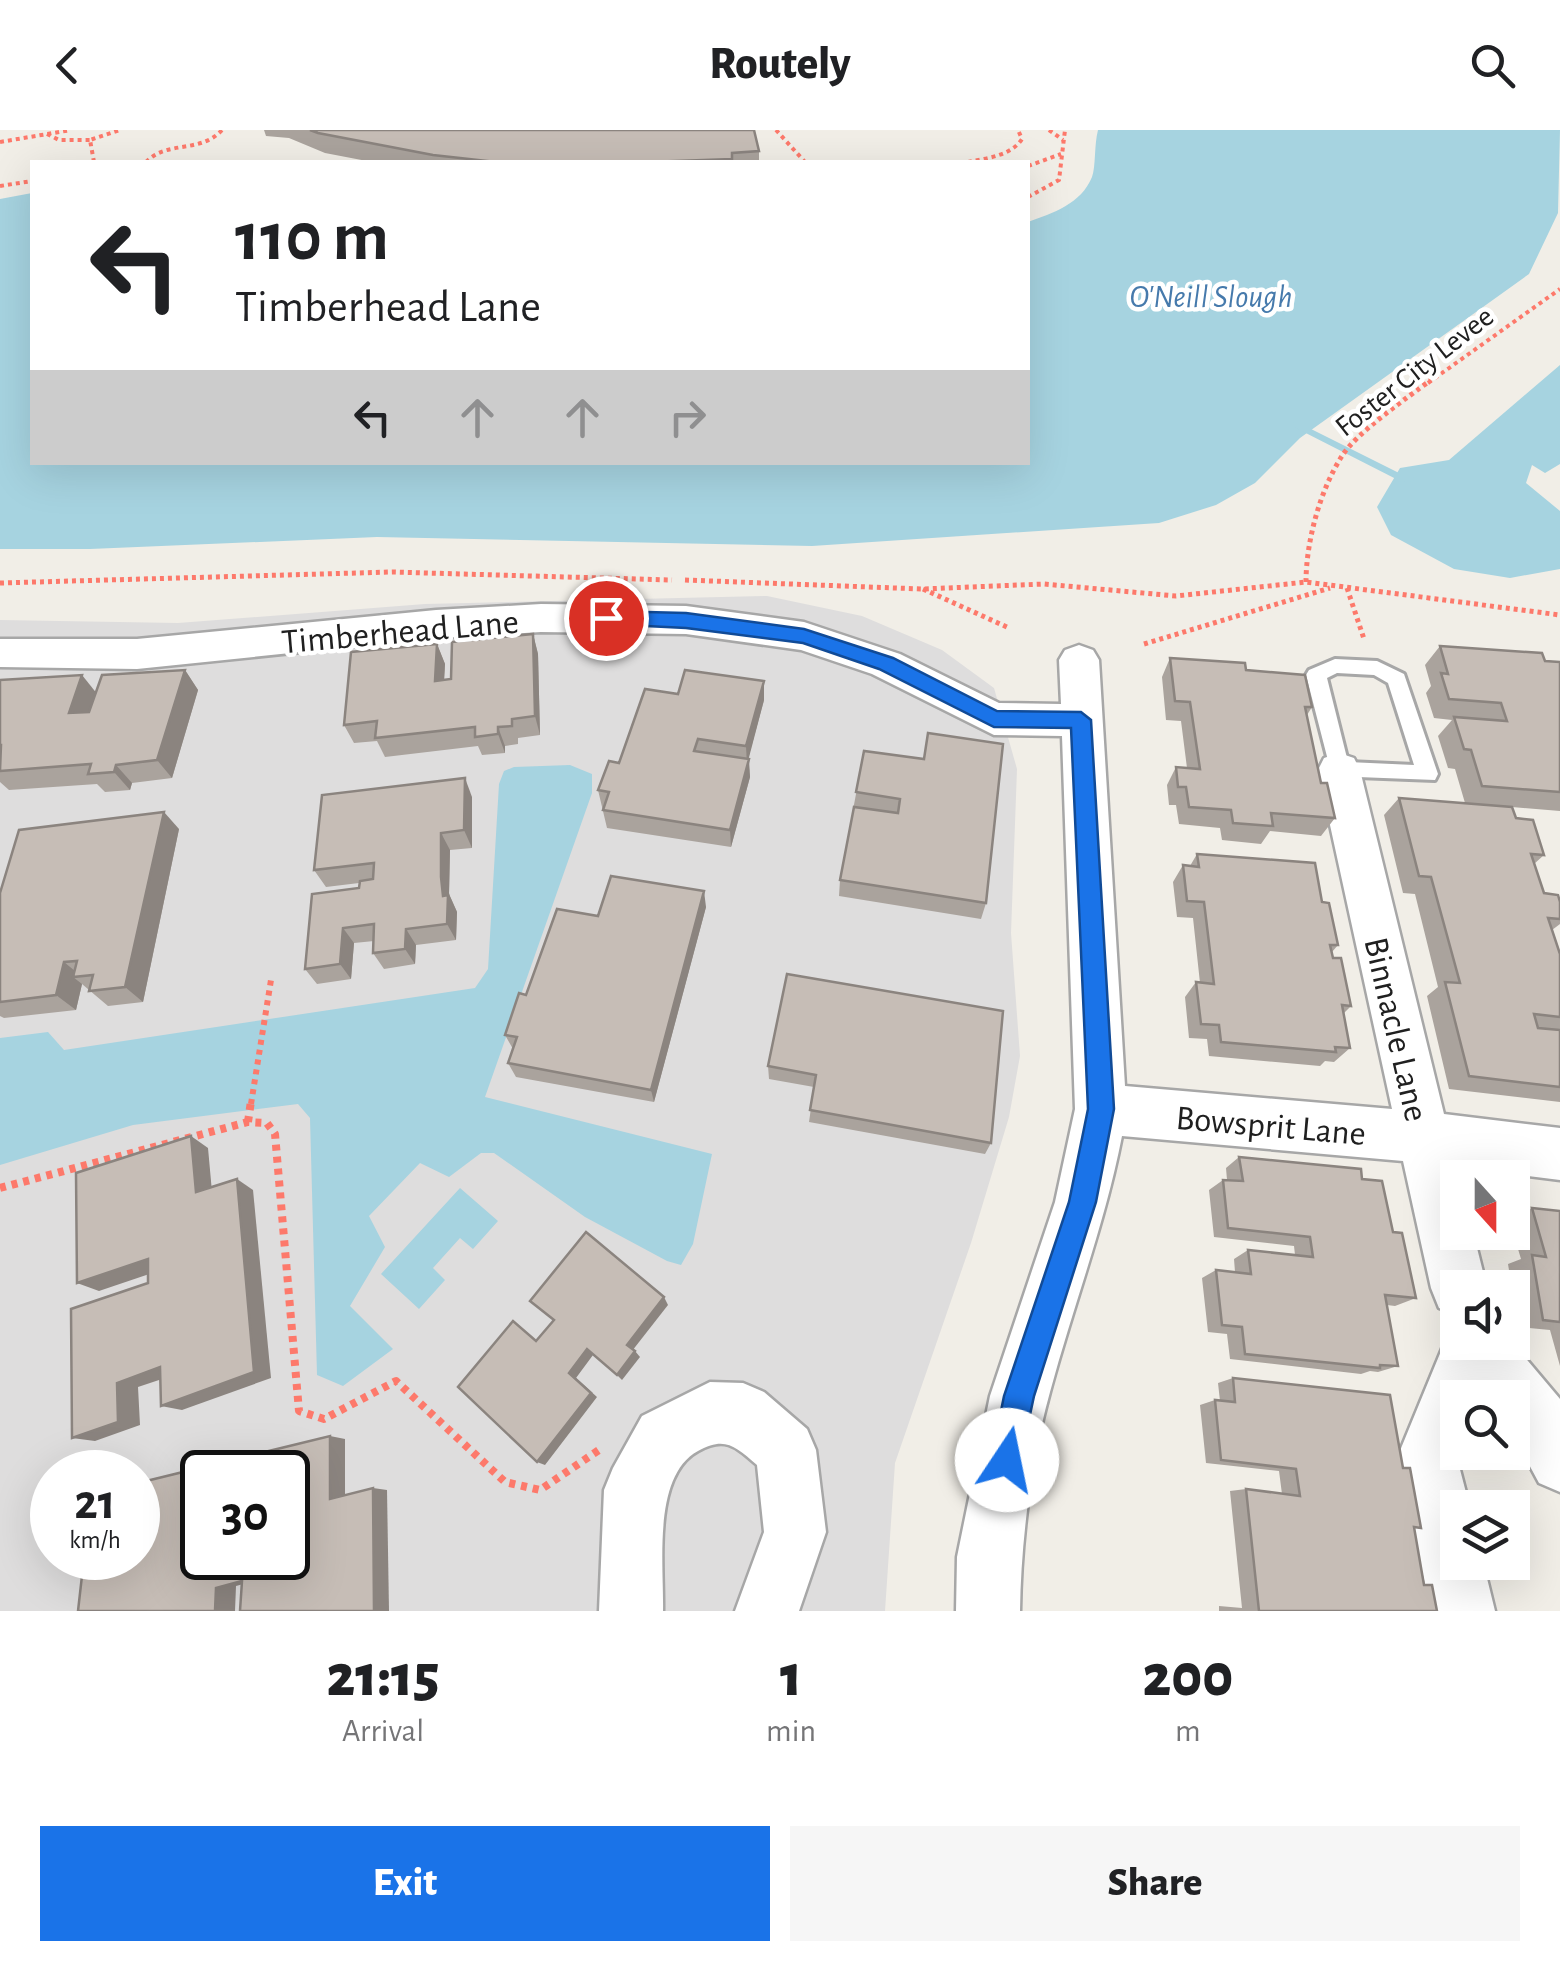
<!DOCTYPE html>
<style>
:root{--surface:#fff;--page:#f6f6f6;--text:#202124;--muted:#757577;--accent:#1a73e8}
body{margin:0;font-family:"Alegreya Sans",sans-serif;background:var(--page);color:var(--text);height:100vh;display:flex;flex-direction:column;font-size:38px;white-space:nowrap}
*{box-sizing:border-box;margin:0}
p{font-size:32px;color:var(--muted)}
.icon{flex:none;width:55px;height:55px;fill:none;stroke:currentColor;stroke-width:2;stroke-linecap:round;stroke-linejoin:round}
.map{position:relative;height:1481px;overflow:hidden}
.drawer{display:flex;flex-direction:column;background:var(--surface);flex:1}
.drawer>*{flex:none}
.banner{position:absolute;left:30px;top:30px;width:1000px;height:305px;border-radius:0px;box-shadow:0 10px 40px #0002;background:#fff;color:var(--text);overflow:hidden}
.needle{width:65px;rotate:159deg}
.controls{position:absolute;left:1440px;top:1030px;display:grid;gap:20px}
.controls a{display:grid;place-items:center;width:90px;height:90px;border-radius:0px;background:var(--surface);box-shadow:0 10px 40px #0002;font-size:50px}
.speed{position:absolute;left:30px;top:1320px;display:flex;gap:20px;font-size:50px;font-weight:700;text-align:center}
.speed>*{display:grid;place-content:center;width:130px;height:130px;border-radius:50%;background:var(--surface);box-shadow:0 10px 40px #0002;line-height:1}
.speed small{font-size:25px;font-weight:400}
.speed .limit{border:5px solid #111;border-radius:15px;background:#fff;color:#111}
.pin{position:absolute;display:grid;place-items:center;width:85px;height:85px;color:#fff;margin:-42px;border:5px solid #fff;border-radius:50%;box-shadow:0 2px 10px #0007}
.me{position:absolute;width:110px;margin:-55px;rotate:11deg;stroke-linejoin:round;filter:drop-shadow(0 0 8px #0008)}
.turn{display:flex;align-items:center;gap:35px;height:210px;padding:0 40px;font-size:45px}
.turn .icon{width:130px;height:130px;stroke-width:2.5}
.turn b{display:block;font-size:70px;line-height:85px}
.lanes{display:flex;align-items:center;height:95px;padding:0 40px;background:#0003;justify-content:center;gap:50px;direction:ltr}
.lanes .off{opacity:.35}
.eta{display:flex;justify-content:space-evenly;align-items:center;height:170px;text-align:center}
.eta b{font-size:60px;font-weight:800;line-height:70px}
.button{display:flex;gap:20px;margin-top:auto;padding:20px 40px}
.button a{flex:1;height:115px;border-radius:0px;background:var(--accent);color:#fff;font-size:40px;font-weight:800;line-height:115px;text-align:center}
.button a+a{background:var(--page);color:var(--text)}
header{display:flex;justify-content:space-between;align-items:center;height:130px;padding:0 40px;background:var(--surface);font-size:45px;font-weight:800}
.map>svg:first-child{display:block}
</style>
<header><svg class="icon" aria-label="back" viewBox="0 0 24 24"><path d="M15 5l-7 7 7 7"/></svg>Routely<svg class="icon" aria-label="search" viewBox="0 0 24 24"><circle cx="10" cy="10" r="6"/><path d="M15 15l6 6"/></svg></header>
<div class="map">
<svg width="1560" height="1481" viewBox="0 0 1560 1481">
<rect width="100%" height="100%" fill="#f1eee7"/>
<!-- residential -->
<path fill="#dedddd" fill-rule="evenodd" d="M767 466 862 486 942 520 994 558 1017 639 1011 803 1020 926 1009 987 971 1113 895 1333 885 1481H0V490L178 493 425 474ZM52 1342H138V1428H52ZM202 1342H288V1428H202Z"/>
<!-- water -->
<g fill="#a6d3e0">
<path d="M1098 0H1560L1558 83 1529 144 1300 308 1255 353 1216 375 1159 393 812 416 377 407 90 419H0V69L32 63V332H1028V92C1053 83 1081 74 1092 47 1096 36 1094 15 1098 0Z"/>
<polygon points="1560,235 1560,334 1545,343 1532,335 1526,353 1560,381 1560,439 1510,448 1454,439 1391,405 1377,377 1400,338 1449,330"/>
<polygon points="570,635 592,644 592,663 485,967 712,1024 693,1114 681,1135 667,1131 585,1087 494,1023 481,1023 449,1047 420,1033 369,1086 385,1117 350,1176 393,1219 343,1256 317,1245 310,988 298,974 133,995 0,1035 0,908 48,902 64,920 475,858 488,839 499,654 504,641 514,637"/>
<polygon points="460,1058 498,1091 473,1119 460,1108 433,1138 445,1150 419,1179 381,1144"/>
</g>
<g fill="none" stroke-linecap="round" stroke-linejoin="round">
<!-- stream -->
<polygon fill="#a6d3e0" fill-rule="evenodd" points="1295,291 1405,346 1412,346 1417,349 1412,352 1400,351 1292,296 1290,294"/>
<!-- service casing -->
<g stroke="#a7a7a7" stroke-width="6">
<path id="service" d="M1335 529 1377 531 1404 544 1438 644 1435 650 1332 646 1306 545 1309 540ZM1337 543 1374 545 1388 553 1414 635 1348 632 1327 548Z"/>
</g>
<!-- minor casing -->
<g stroke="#a7a7a7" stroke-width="5">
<g id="minor">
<path d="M541 474 686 476 804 492 900 524 999 573 1061 574 1059 530 1065 520 1079 515 1093 520 1099 530 1125 956 1392 979 1318 640 1324 628 1339 623 1354 628 1360 640 1444 984 1560 998V1050L1457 1037 1458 1102H1473L1487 1158H1458V1185L1439 1178 1431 1158 1403 1031 1122 1006C1105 1094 1073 1176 1050 1262 1031 1330 1021 1411 1020 1481H956L957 1427 990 1266 1055 1072 1075 979 1062 606 994 605 872 544 801 520 686 504 541 502 436 508 137 539 0 537V509H137L436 480Z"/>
<polygon points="1458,1190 1458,1212 1512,1212 1560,1269 1560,1362 1539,1353 1512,1303 1512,1268 1458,1268 1457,1328 1470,1378 1458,1378 1458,1432 1483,1432 1495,1481 1431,1481 1397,1328 1453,1192"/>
<path d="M710 1252 743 1253 764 1262 807 1299 816 1320 826 1402 799 1481H735L764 1402 757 1335C735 1316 725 1306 698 1321 652 1346 664 1435 663 1481H599L604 1360 613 1338 642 1286Z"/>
</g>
</g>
<!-- path-far3 -->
<g stroke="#fd796b" stroke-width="4" stroke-dasharray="4 4" stroke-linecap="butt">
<polyline points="776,0 805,32"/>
<polyline points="1049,0 1063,10"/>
<polyline points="47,4 59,10 90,10"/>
<polyline points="0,12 71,0"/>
<polyline points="94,32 90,10 120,0"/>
<polyline points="132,32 215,32"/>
<path d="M146 32C167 10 200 24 222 0"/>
<path d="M968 32C987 28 1011 26 1022 9L1018 0"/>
<polyline points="1028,36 1061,24"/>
<polyline points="0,56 32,51"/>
<polyline points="1028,67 1059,50 1065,0"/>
<polyline points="1428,253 1560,159"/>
</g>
<!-- path-far2 -->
<g stroke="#fd796b" stroke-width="5" stroke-dasharray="4 4" stroke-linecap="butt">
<polyline points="685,450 922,459 1044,454 1176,466 1306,452 1560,485"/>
<path d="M1306 452C1306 412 1320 360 1342 326 1356 303 1408 267 1431 250"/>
<polyline points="0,453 392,442 672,450"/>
<polyline points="1347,458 1364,509"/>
<polyline points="923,459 1009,498"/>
<polyline points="1144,514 1330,458"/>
</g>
<!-- path-far1 -->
<polyline stroke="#fd796b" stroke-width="6" stroke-dasharray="5 5" stroke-linecap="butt" points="251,974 271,850"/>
<!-- path -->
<g stroke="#fd796b" stroke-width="8" stroke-dasharray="6 6" stroke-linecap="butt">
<polyline points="248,992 251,971"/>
<polyline points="0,1058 248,992 267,993 275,1004 299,1281 324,1289 396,1251 505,1352 540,1360 599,1320"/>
</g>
<!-- service -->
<use href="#service" fill="#fff" fill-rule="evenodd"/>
<!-- minor -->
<use href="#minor" fill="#fff" fill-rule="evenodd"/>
</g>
<!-- wall -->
<g fill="#aaa39d">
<polygon points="264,0 754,0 759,21 759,32 372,32 325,23 289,8 266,6"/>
<polygon points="533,504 538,524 540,605 518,608 518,614 505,616 505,623 482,625 478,616 385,627 377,611 354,613 344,595 437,514 445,534 444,550 451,549"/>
<polygon points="1440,516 1560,532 1560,681 1512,677 1516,688 1544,725 1534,734 1544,763 1560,772 1560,794 1552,800 1560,824 1560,972 1449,959 1427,866 1438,857 1415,764 1403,763 1384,685 1399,668 1465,673 1455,639 1448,638 1438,606 1452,590 1434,588 1426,563 1431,556 1425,535"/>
<polygon points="1170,528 1246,540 1312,577 1307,585 1321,653 1335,688 1321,706 1270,701 1261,714 1222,710 1220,698 1179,694 1176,675 1169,675 1167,655 1176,637 1187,638 1181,591 1166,590 1162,547"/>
<polygon points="185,540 198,560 172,648 132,653 130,660 105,662 97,654 9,660 0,652 0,550 96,562"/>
<polygon points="678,564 764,570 748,629 750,647 731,717 607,698 598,660"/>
<polygon points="864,621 986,773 981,789 839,766 840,750"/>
<polygon points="472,667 472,718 450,720 449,764 457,782 456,810 416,815 415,834 384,839 373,823 374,811 354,813 351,849 317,854 305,839 359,758 359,753 326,757 314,740"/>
<polygon points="179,699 143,872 108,876 82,854 76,880 4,888 0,886 0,763"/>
<polygon points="1197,724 1322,772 1338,815 1332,822 1333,828 1351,876 1344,883 1350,918 1334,932 1325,931 1320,936 1209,926 1207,909 1189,908 1185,867 1196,852 1200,853 1193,788 1177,787 1173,752 1183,735 1190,736"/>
<polygon points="706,777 654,972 516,947 508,933 513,919 505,905 526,865 598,786"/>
<polygon points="787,844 991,1013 985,1024 809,992 814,957 769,949 768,936"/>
<polygon points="1239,1027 1362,1049 1393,1102 1416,1168 1395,1176 1387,1175 1398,1236 1378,1242 1370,1241 1361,1244 1230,1229 1227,1204 1208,1202 1202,1148 1216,1140 1235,1142 1234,1129 1248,1120 1295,1125 1294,1116 1214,1107 1209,1060 1223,1050 1227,1050 1226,1038"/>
<polygon points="1532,1078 1560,1081 1560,1236 1550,1200 1518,1197 1508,1134 1521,1129 1512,1099 1512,1086"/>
<polygon points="1233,1248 1403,1338 1421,1398 1414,1398 1424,1454 1437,1481 1219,1481 1219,1476 1242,1478 1230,1361 1246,1359 1282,1364 1279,1341 1206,1333 1200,1275 1215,1270 1220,1271 1218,1253"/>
</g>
<!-- shaded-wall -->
<g fill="#8b847f">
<polygon points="533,504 538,524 540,605 535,586"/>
<polygon points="437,514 445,534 443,570 435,551"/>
<polygon points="185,540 198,560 172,648 157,630"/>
<polygon points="82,545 98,565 85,601 69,583"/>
<polygon points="764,551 764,570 747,635 746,616"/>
<polygon points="498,597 505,616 505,623 498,604"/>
<polygon points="749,629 750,647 731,717 730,700"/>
<polygon points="116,635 132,653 130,660 114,642"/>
<polygon points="465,648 472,667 472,718 464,700"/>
<polygon points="164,682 179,699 143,872 125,857"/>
<polygon points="441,703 450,720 449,764 457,782 456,810 447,794 443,766 441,747"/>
<polygon points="704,761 706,777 654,972 651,960"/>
<polygon points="343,798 354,813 351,849 340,834"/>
<polygon points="406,799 416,815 415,834 405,819"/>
<polygon points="64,832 81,846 73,847 82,854 76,880 56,865"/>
<polygon points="191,1006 208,1018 213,1073 196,1062"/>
<polygon points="237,1049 253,1060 271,1248 182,1280 161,1276"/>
<polygon points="148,1129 167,1138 99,1161 77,1153"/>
<polygon points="664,1167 668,1175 632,1221 627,1215"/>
<polygon points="587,1219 593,1225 576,1248 597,1267 545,1335 537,1332 569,1243"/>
<polygon points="635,1221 640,1227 622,1250 617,1245"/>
<polygon points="160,1237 180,1243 138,1257 140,1295 95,1311 72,1308 117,1253"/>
<polygon points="330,1306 345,1309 345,1370 330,1369"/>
<polygon points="373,1358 387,1360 389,1481 374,1481"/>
<polygon points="261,1449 236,1456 235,1481 215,1481 216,1458 242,1451"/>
</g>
<!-- building -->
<g fill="#c6bdb6" stroke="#8b847f" stroke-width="2.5" fill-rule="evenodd">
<polygon points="310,0 754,0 759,21 732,23 732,29 647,32 496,32 433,25 318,3"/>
<polygon points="533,504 535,586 512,589 512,596 498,597 498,604 475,607 475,597 375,608 377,591 344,595 351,522 437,514 435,551 451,549 452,512"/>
<polygon points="1440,516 1542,523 1545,531 1560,532 1560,662 1482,656 1471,620 1464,619 1454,587 1507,591 1501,573 1449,569 1441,543 1448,544"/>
<polygon points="1170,528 1245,533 1246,540 1305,545 1312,577 1305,577 1321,653 1327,653 1335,688 1271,683 1273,696 1233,693 1231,680 1189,677 1186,657 1178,657 1176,637 1200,639 1190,572 1175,571"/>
<polygon points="185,540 157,630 116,635 114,642 88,644 91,634 0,641 1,615 0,615 0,550 82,545 69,583 89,582 102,545"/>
<polygon points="685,540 764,551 746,616 698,609 694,621 749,629 730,700 603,680 609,662 598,660 609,631 619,633 645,559 678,564"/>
<polygon points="928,603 1003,614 986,773 840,750 854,677 898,683 900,669 856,662 864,621 924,629"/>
<polygon points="465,648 464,700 441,703 441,747 443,766 448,765 447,794 406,799 405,819 373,823 374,794 343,798 340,834 305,839 312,764 359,758 360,751 373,749 374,733 314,740 322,665"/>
<polygon points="1399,668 1512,677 1516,688 1533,690 1544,725 1531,724 1544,763 1558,765 1560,772 1560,789 1548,788 1560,824 1560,887 1534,884 1538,898 1560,900 1560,957 1469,946 1445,852 1460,853 1431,747 1419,746"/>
<polygon points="164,682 125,857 89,861 93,845 73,847 77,831 64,832 56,865 0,872 0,763 19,700"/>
<polygon points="1197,724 1315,733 1322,772 1329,773 1338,815 1330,815 1333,828 1341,828 1351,876 1342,875 1350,918 1335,917 1336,922 1221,912 1219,895 1201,894 1196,852 1214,854 1204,772 1187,771 1183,735 1199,737"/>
<polygon points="611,746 704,761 651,960 508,933 517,907 505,905 519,863 526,865 557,779 598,786"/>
<polygon points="787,844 1003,881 991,1013 810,980 816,945 768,936"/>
<polygon points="191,1006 196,1062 237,1049 254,1242 161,1276 160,1237 117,1253 118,1292 72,1308 71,1179 148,1153 148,1129 77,1153 76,1043"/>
<polygon points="1239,1027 1361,1039 1362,1049 1382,1051 1393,1102 1402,1103 1416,1168 1385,1165 1398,1236 1380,1235 1380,1238 1245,1224 1242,1197 1222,1195 1216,1140 1251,1144 1248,1120 1313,1127 1310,1107 1228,1098 1223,1050 1243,1051"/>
<polygon points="1532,1078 1560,1081 1560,1192 1543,1190 1532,1125 1546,1127"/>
<polygon points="586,1102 664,1167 627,1215 635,1221 617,1245 587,1219 569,1243 591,1263 537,1332 458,1257 513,1191 536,1211 554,1190 530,1171"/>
<polygon points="1233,1248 1390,1265 1403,1338 1410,1338 1421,1398 1414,1397 1424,1455 1432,1455 1437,1481 1259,1481 1246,1359 1300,1366 1296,1339 1221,1330 1215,1270 1235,1272"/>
<path d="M330 1306V1369L373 1358 374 1481H240L242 1451 216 1458 215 1481H78L84 1428H138V1353ZM202 1342H288V1428H202Z"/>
</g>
<!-- route -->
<polygon fill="#1a73e8" stroke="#114b97" stroke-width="2.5" points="606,481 686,483 804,499 893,528 997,581 1081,582 1091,590 1114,979 1096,1072 1034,1266 1018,1341 1007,1346 996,1341 991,1330 1004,1266 1069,1072 1088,979 1071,598 994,597 879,539 803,513 686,498 606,494 597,488"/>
<g text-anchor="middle" stroke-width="9" stroke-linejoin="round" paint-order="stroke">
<!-- far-street labels -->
<g font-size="30" fill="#202020" stroke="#fff">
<text transform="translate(1414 241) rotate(-38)" y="10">Foster City Levee</text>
</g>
<!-- far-water labels -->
<g font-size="32" font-style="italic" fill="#467aac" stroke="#fff">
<text x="1211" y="177">O'Neill Slough</text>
</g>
<!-- street labels -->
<g font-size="35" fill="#202020" stroke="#fff">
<text transform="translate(400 501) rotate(-5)" y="12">Timberhead Lane</text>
<text transform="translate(1397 899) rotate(77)" y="12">Binnacle Lane</text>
<text transform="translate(1271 995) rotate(5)" y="12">Bowsprit Lane</text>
</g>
</g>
</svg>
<div class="controls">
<a><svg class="needle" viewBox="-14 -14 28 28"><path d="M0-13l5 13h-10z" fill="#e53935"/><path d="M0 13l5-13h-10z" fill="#757577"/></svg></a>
<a><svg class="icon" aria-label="sound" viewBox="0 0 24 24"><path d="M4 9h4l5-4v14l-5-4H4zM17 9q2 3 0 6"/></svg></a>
<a><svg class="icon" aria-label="search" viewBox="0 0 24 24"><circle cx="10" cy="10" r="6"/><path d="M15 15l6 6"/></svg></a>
<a><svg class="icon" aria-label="layers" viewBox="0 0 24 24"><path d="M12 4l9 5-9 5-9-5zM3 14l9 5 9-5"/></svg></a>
</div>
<div class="speed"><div>21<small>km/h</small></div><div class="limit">30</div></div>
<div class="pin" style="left:606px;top:488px;background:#d93025"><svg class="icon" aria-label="arrive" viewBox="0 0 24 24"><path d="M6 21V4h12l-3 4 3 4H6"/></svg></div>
<svg class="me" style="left:1007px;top:1330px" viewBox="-20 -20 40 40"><circle r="19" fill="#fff"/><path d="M0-13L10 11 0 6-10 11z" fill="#1a73e8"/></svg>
<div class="banner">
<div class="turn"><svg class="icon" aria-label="left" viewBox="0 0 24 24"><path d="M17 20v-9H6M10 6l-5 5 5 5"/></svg><div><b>110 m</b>Timberhead Lane</div></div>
<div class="lanes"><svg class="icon" aria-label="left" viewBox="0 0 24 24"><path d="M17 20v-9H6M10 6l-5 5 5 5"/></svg><svg class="icon off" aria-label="ahead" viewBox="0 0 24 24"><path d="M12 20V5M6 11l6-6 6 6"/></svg><svg class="icon off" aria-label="ahead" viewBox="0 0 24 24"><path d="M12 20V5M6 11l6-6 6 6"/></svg><svg class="icon off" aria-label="right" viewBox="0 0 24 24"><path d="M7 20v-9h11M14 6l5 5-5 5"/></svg></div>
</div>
</div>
<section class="drawer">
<div class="eta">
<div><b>21:15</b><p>Arrival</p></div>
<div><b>1</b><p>min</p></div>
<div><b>200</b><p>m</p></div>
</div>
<div class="button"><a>Exit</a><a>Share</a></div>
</section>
